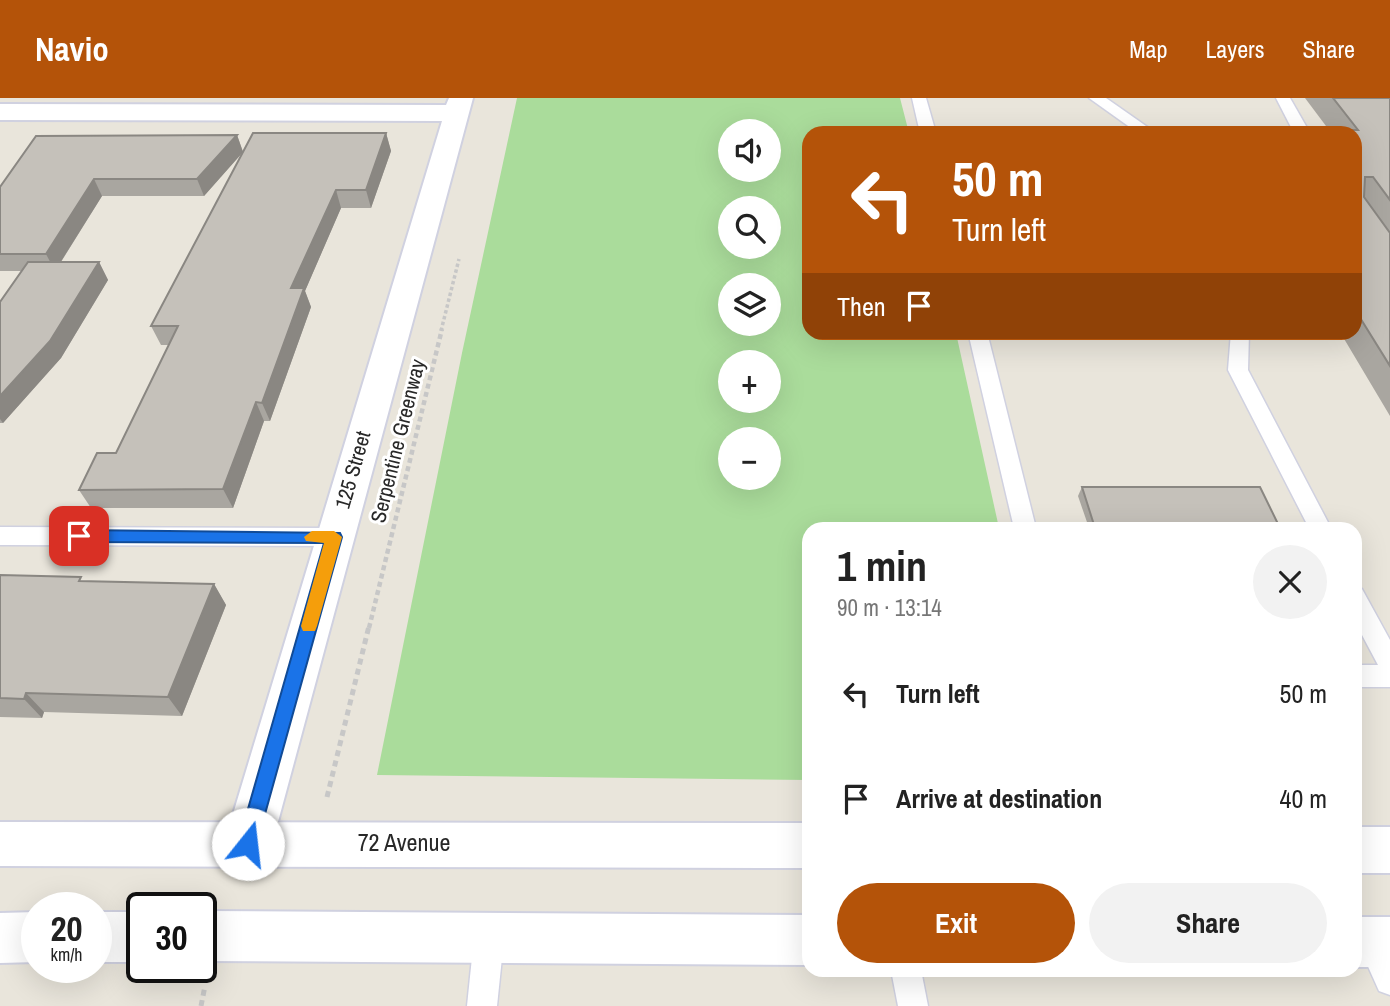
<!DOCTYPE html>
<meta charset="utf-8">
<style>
:root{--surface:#fff;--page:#f2f2f2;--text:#222;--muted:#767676;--accent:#b45309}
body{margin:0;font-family:"Archivo Narrow",sans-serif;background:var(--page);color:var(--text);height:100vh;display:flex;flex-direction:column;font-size:26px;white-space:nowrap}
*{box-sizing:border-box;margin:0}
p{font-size:23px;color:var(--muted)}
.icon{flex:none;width:38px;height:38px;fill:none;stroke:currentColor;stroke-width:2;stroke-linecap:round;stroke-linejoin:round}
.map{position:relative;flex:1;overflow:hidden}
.details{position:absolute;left:802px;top:424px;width:560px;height:455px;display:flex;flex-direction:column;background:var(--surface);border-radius:21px;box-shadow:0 7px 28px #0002}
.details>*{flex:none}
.top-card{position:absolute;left:802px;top:28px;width:560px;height:214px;border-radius:21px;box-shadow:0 7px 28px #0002;background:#b45309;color:#fff;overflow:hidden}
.controls{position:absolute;left:718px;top:21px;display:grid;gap:14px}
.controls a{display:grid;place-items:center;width:63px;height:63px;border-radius:50%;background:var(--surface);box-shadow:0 7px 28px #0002;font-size:35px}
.speed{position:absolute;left:21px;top:794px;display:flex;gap:14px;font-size:35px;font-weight:700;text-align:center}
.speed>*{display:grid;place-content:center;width:91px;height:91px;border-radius:50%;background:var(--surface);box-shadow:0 7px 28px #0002;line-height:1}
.speed small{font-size:18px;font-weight:400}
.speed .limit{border:4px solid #111;border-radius:10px;background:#fff;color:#111}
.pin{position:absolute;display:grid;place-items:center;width:60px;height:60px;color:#fff;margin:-30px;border-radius:14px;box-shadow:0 4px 10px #0006}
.me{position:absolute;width:77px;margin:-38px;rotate:16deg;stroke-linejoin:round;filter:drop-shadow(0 0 5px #0008)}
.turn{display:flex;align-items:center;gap:24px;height:147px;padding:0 35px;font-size:32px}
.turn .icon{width:91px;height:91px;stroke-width:2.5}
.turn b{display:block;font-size:49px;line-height:60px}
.then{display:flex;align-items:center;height:66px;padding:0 35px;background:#0003;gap:14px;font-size:26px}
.round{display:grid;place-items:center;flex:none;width:74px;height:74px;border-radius:37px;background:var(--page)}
.head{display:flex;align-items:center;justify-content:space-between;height:119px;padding:0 35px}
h1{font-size:42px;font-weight:700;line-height:52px}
.action{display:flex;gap:14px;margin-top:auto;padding:14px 35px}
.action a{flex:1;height:80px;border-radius:42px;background:var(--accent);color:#fff;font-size:28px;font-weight:700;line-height:80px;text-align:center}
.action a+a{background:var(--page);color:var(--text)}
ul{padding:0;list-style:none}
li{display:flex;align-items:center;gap:21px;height:105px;padding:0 35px}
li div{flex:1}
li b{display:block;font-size:26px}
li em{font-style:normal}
header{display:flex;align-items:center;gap:42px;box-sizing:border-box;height:98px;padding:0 35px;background:var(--accent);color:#fff}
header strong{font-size:33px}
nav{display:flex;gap:38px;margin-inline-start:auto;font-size:24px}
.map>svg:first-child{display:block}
</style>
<header>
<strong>Navio</strong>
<nav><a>Map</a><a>Layers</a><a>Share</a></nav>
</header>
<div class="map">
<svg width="1390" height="908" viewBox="0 0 1390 908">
<rect width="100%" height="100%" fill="#e9e5db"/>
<!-- green -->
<path fill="#aadc9b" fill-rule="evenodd" d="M517 0H900L909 35H808V234L956 235 999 430H808V682L377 677 462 255ZM730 33H768V72H730ZM730 110H768V149H730ZM730 187H768V226H730ZM730 264H768V303H730ZM730 341H768V380H730Z"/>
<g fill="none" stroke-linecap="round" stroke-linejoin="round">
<!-- service casing -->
<g stroke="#d0d1e0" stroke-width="3">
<g id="service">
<polygon points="912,0 926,0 936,35 920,35"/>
<polygon points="1089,0 1106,0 1156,35 1138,35"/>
<polygon points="1276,0 1290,0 1310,35 1294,35"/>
<polygon points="968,234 987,234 1036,430 1014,430"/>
<polygon points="1231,234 1249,234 1248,272 1331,430 1309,430 1228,272"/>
<polygon points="0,429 334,430 342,433 345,439 342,445 334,448 0,447"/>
<polygon points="1354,489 1362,491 1390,542 1390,589 1354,589 1354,567 1378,567 1354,522"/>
<polygon points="489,825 499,830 504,840 497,908 467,908 474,840 479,830"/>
<polygon points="1372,829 1382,834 1390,849 1390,897 1379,893 1357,844 1362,834"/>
<polygon points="891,872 921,872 928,908 898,908"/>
</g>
</g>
<!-- minor casing -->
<g stroke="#d0d1e0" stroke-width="4">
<polygon id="minor" points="449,0 473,0 272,746 265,762 248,768 231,762 224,746 442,23 0,22 0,6 446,7"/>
</g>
<!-- secondary casing -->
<g stroke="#d0d1e0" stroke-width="4">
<g id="secondary">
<polygon points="0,724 808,725 808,770 0,768"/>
<rect x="1354" y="729" width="36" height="46"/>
<polygon points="201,813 808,817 808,867 201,863"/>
<polygon points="37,814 37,864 0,865 0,815"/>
<rect x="96" y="814" width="46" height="50"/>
<rect x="1354" y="819" width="36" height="50"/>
</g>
</g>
<!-- path-far2 -->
<polyline stroke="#c7c7c7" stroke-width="3.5" stroke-dasharray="3.5 2.5" stroke-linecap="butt" points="441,233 459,161"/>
<!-- path-far1 -->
<polyline stroke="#c7c7c7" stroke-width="4.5" stroke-dasharray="5 3.5" stroke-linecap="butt" points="369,530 442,231"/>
<!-- path -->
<g stroke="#c7c7c7" stroke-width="5" stroke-dasharray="6 4.5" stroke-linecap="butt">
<polyline points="327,699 369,528"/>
<polyline points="201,908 205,888"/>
</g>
<!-- service -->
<use href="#service" fill="#fff" fill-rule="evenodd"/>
<!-- minor -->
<use href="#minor" fill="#fff" fill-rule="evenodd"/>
<!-- secondary -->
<use href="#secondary" fill="#fff" fill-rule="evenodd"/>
</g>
<!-- wall -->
<g fill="#a9a6a0">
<polygon points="1305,0 1390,0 1390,318 1340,234 1354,234 1354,35 1242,35 1243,32 1329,32"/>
<polygon points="386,35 391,53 371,110 341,110 305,193 311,209 270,323 264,323 233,410 91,410 79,392 116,355 169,247 161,247 151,228"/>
<polygon points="237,37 243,54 204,98 102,98 61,164 99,164 108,182 61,260 3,325 0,325 0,204 22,173 0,173 0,89"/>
<polygon points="1082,389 1280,430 1089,430 1078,398"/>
<polygon points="0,477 84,483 214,486 226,507 182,618 44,614 42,620 0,619"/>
</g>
<!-- shaded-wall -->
<g fill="#8a8782">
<polygon points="386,35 391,53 371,110 366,92"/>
<polygon points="237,37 243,54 204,98 197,81"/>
<polygon points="94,81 102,98 55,173 46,156"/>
<polygon points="336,92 341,110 305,193 311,209 270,323 262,305 291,190"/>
<polygon points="99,164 108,182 61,260 3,325 0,321 0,298"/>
<polygon points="256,304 264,323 233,410 223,391"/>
<polygon points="214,486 226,507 182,618 168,599"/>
<polygon points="26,595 44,614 42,620 24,601"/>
</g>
<!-- building -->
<g fill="#c5c1ba" stroke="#8a8782" stroke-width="2">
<polygon points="1333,0 1390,0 1390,102 1373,79 1365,79 1364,99 1390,135 1390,268 1354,210 1354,35 1245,35 1243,32 1358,32"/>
<polygon points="253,35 386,35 366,92 336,92 291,190 304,190 262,305 256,304 223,391 79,392 97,355 116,355 178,228 151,228"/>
<polygon points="237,37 197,81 94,81 46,156 0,156 0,89 36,38"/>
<polygon points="28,164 99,164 50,243 0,298 0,204"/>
<polygon points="1082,389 1260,389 1280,430 1095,430"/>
<polygon points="0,477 81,479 79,483 214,486 168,599 26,595 24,601 0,600"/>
</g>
<!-- route -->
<polygon fill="#1a73e8" stroke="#114b97" stroke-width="2" points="79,432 340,435 342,439 255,752 248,755 241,752 238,746 324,445 79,444 72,438"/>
<!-- slow -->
<polygon fill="#f59e0b" points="312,433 334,433 342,439 317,528 315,533 303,533 301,528 324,445 306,443 304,439"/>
<g text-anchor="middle" stroke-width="6" stroke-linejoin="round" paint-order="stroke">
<!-- street labels -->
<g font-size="21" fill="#282828" stroke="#fff">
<text transform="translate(398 343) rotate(-76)" y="7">Serpentine Greenway</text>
<text transform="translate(353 372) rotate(-74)" y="7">125 Street</text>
</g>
<!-- near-street labels -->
<g font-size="24" fill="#282828" stroke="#fff">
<text x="404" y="753">72 Avenue</text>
</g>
</g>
</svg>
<div class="controls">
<a><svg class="icon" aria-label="sound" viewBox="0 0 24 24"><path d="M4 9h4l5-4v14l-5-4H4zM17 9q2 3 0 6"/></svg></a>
<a><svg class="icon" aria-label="search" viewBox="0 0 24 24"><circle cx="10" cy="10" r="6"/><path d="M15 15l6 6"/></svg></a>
<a><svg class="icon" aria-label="layers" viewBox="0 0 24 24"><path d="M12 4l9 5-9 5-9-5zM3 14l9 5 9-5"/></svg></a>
<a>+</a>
<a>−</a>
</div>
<div class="speed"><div>20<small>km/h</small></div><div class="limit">30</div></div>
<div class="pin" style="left:79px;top:438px;background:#d93025"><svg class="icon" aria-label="arrive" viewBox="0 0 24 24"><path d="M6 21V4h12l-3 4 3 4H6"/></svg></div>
<svg class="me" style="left:248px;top:746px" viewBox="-20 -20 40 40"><circle r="19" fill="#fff"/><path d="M0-13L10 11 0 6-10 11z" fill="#1a73e8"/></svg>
<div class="top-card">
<div class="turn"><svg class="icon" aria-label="left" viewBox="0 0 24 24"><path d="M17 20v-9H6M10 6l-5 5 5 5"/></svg><div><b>50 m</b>Turn left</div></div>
<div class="then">Then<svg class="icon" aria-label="arrive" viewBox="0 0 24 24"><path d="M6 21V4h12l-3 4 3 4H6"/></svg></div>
</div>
<section class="details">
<div class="head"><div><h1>1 min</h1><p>90 m · 13:14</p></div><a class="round"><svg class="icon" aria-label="close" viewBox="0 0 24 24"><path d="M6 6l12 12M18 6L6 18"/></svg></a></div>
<ul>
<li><svg class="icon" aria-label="left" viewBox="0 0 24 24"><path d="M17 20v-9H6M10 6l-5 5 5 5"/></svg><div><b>Turn left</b></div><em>50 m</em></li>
<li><svg class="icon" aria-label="arrive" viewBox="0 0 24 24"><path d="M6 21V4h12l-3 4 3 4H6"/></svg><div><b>Arrive at destination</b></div><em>40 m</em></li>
</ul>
<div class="action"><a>Exit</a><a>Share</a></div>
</section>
</div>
